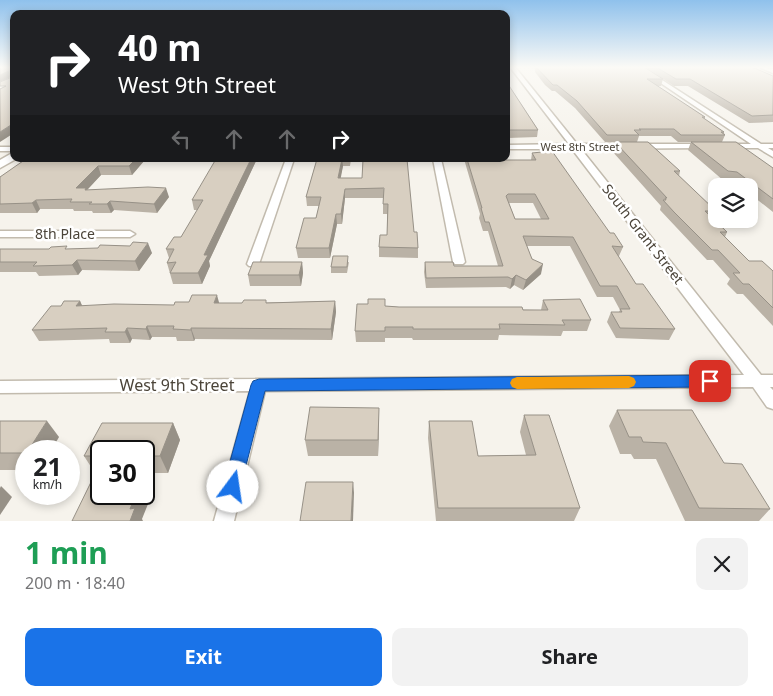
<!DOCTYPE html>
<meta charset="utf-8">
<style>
:root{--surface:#fff;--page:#f2f2f2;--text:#202124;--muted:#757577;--accent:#1a73e8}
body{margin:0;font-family:"Noto Sans",sans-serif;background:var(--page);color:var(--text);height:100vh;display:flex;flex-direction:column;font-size:19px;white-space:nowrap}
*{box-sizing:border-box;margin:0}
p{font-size:16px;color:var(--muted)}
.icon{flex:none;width:28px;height:28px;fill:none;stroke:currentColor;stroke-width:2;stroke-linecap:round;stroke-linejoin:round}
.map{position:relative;height:521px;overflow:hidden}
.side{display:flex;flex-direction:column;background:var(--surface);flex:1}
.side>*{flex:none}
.top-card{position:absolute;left:10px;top:10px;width:500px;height:152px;border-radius:10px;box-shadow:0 2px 8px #0003;background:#202124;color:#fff;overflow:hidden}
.buttons{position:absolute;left:708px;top:178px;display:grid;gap:10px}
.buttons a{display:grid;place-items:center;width:50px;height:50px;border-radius:10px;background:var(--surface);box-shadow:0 2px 8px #0003;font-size:25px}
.speed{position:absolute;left:15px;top:440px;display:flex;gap:10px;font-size:25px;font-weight:700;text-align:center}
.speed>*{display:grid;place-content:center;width:65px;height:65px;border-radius:50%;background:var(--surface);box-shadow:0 2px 8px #0003;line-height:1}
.speed small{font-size:12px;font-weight:400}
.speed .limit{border:2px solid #111;border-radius:8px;background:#fff;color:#111}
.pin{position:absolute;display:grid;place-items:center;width:42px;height:42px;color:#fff;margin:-21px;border-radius:10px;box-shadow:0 2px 8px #0006}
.me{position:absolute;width:55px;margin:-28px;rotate:14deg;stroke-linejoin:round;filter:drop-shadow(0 0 4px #0008)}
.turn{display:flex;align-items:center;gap:18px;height:105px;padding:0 25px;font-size:22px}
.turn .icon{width:65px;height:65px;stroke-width:2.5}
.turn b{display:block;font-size:35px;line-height:42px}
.lanes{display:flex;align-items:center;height:48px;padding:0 25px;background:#0003;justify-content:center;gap:25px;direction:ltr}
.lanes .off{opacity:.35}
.round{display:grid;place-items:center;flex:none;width:52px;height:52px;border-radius:10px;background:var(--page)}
.head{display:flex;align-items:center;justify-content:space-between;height:85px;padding:0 25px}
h1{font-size:30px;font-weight:700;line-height:38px;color:#1e9e55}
.button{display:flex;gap:10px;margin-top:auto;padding:10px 25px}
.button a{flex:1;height:58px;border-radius:10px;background:var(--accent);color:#fff;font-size:20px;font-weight:700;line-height:58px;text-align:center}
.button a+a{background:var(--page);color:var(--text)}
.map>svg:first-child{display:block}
</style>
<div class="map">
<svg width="773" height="521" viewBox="0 0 773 521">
<rect width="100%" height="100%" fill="#f6f3ec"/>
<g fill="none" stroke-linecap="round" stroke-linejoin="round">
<!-- minor casing -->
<g stroke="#c2bbae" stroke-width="3">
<g id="minor">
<polygon points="510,67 515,67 577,144 707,144 708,146 704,148 581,149 761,375 773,375 773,387 770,387 773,390 773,409 767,407 753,387 265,391 234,521 214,521 250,391 0,393 0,381 744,375 572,149 506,149 506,145 569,144"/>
<polygon points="637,67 642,67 761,144 773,144 773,148 768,148 773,151 773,157 758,148 724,148 723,146 727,144 751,144"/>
<polygon points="760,67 773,69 773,73 761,68"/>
<rect x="0" y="147" width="14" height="4"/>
<polygon points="286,159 294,159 259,264 257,266 249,266 247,264"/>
<polygon points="433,159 441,159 465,262 463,264 455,264 453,262"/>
<polygon points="0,231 130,231 135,234 130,237 0,237"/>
</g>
</g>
<!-- tertiary casing -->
<g stroke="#c2bbae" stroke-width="3">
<polygon id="tertiary" points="14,152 14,159 16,159 0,168 0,160"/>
</g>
<!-- minor -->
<use href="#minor" fill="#fff" fill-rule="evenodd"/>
<!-- tertiary -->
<use href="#tertiary" fill="#fff" fill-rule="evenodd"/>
</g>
<!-- wall -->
<g fill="#bab2a6" fill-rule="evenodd">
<polygon points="532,67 644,67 663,79 661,86 656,86 705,117 705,119 724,132 724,133 725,135 722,142 773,168 773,212 749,193 749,186 740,186 733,181 724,181 688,150 691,142 678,142 671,136 639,136 637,142 605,142 575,108 555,91 552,91 545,85 535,72 535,69"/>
<polygon points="645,67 752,67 773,76 773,122 749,123 688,86 674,86"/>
<polygon points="506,81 538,130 537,137 506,138"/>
<polygon points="615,142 680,171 679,176 716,211 713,218 727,232 725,237 749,261 773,271 773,326 743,294 737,294 727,284 730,279 713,260 707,260 660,210 661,206 612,151"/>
<path d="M532 153 623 247 619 256H618L636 284 675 329 669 340 616 338 607 322 611 312H619L620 310 613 297H597L570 246H527L532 259 541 274 523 290 514 285 510 289 506 287 426 288 424 272 425 262 454 266H498L488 231H483L479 218 480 214 464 159H502L503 160H531ZM509 203H533L541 219H515Z"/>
<polygon points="23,159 143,159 144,161 132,175 101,175 87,190 169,197 157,213 114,210 111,213 93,213 92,211 74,211 73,209 40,209 37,213 0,213 0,177 21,163 20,161"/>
<polygon points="317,159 351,159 350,166 343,166 340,178 362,178 363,160 414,232 418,248 418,258 379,257 379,247 387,235 387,214 383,214 383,198 345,198 342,224 337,224 330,258 298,258 296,248 316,218 319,206 307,206 306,197"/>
<polygon points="256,161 209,261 210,266 202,284 173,284 167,263 169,258 166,249 181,237 198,210 194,210 192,200"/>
<polygon points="0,249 68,249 152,253 139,271 82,270 78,275 39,276 36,272 0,272"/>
<polygon points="302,262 303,273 301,286 250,286 248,275"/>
<polygon points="349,262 347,273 331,273 331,267"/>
<polygon points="543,300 591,320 587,331 563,331 561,336 499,335 498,340 413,340 412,338 385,338 385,342 356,342 355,331 385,306 399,307 541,310"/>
<polygon points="80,301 82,306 174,305 219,303 242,303 335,301 336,312 332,340 195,339 194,341 177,341 176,337 152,337 150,340 132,339 130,343 110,343 109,339 39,341 32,330 61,306"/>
<polygon points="617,410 724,463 770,509 759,521 685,521 656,459 634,459 631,454 620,454 609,426"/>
<polygon points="524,415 580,508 574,521 436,521 428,438 429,421 478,456 526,455 520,432"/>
<polygon points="0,421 59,437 26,451 26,470 0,470"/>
<polygon points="173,423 180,440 168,473 144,473 144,451 101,451 101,473 95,473 84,456"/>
<polygon points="379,424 378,456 308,456 305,440"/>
</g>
<!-- shaded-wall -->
<g fill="#979187">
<polygon points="11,70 13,76 0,82 0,75"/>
<polygon points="14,123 14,133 0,142 0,132"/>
<polygon points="136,159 143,159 144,161 132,175 129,166"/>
<polygon points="251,159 255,159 256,161 209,261 210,266 202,284 198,273 204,255"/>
<polygon points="342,159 343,166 339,187 338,178"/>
<polygon points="98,166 101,175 87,190 76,188"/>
<polygon points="166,188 169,197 157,213 154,204"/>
<polygon points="345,189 345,198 342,224 341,214"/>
<polygon points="36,200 40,209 37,213 32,203"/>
<polygon points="110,201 114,210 111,213 107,204"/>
<polygon points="336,214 337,224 330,258 329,248"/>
<polygon points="148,243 152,253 139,271 135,261"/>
<polygon points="77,260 82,270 78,275 72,265"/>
<polygon points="302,262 303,273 301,286 299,275"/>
<polygon points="543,264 541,274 523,290 526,280"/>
<polygon points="516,275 514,285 510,289 512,279"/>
<polygon points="217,295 220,306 214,303"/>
<polygon points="80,301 85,312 76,306"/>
<polygon points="335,301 336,312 332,340 331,329"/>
<polygon points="147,326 152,337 150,340 146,329"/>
<polygon points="127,328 132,339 130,343 125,332"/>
<polygon points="191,328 195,339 194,341 191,330"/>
<polygon points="379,408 379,424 378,456 378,440"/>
<polygon points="47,421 59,437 51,451 28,451"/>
<polygon points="173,423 180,440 168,473 160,456"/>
<polygon points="144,480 152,494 142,519 143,521 130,521 130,509 136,494 144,494"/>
<polygon points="353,482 354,493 353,521 351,521"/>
<polygon points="1,486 12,497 0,515 0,488"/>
</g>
<!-- building -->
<g fill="#d8cfc1" stroke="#979187" fill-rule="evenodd">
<polygon points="0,67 14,67 14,123 0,132 0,89 6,86 0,86 0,82 12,77 13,72 11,70 0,75"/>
<polygon points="536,67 644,67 663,79 647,79 705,117 702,117 724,132 721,132 725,135 681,135 674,129 639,129 641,130 634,130 639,135 607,135 577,101 557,85 553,85"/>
<polygon points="656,67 752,67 773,76 773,115 752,116 690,79 676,79"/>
<polygon points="506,81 538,130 506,130"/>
<polygon points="615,142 648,142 680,171 674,171 716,211 705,211 727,232 720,232 749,261 762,261 773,271 773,308 749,284 743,284 733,273 740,273 718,250 712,250 674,212 663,200 666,200 665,198 667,198"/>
<polygon points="691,142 736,142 773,168 773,199 737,172 728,171"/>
<path d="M552 151 610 233H614L623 247 612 246 636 284H643L675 329 620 328 611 312H622L620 309H630L617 286H600L573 237 523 236 532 259 543 264 526 280 516 275 512 279 508 277 426 278 425 262H453L454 266H503L489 222H485L481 208H482L467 159H502L503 160H536L532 153ZM508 194H535L549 219H515L506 196Z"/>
<polygon points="23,159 136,159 129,166 98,166 76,188 86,188 85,190 148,187 166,188 154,204 110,201 107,204 89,204 92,202 70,202 72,199 36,200 32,203 0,204 0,177 23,161 20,161"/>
<polygon points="216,159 251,159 204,255 208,255 198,273 170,273 176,262 167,263 174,249 166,249 174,237 181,237 203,200 192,200"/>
<polygon points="317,159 342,159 338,178 362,178 363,160 372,160 372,159 407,159 414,232 417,232 418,248 379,247 380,235 387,235 388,204 383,204 384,188 345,189 341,214 336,214 329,248 296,248 304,218 316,218 321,197 306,197"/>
<polygon points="133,242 148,243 135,261 77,260 72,265 33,266 37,262 0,262 0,249 49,249 51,247 67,246 65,249 98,248 100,245 130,246"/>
<polygon points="333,256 348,256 347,267 331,267"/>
<polygon points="253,262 302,262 299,275 248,275"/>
<polygon points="192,295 217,295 214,303 242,303 244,300 266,300 266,303 335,301 331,329 191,328 191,330 173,329 174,326 147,326 146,329 127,328 125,332 105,332 107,328 32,330 51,306 61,306 64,301 80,301 76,306 114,304 174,305 175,302 189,302"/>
<polygon points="368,299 385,299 385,306 399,307 522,307 523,310 548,310 543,300 580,299 591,320 562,320 565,325 499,324 500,329 413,329 413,327 385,327 385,331 355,331 357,304 368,304"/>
<polygon points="310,407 379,408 378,440 305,440"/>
<polygon points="617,410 692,410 724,463 742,464 770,509 699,508 666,443 643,442 641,437 629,437"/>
<polygon points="524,415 549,415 580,508 438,508 429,421 472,421 478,456 536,455"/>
<polygon points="0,421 47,421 28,451 26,451 26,453 0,453"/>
<polygon points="102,423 173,423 160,456 144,456 144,451 101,451 101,456 84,456"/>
<polygon points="93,478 101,478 101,494 136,494 130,509 135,508 130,521 72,521"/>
<polygon points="306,482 353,482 351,521 300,521"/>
</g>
<!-- sky -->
<linearGradient id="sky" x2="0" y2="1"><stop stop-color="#8fc1ec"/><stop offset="0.48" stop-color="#fbfaf6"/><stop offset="1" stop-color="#fbfaf6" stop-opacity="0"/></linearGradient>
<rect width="773" height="140" fill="url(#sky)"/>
<!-- route -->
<polygon fill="#1a73e8" stroke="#114b97" points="710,375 715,377 717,381 715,386 710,387 265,391 239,493 233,496 226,493 223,487 251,385 253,381 259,379"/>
<!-- slow -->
<polygon fill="#f59e0b" points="629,376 634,378 636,382 634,386 629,388 517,389 512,387 510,383 512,379 517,377"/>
<g text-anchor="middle" stroke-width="5" stroke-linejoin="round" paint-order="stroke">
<!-- far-street labels -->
<g font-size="11" fill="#4b4439" stroke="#fff">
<text x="580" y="151">West 8th Street</text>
</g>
<!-- street labels -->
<g font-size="14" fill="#4b4439" stroke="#fff">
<text x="65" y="239">8th Place</text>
<text transform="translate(643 234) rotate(52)" y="5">South Grant Street</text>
</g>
<!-- near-street labels -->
<g font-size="16" fill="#4b4439" stroke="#fff">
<text x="177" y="391">West 9th Street</text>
</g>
</g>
</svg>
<div class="buttons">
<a><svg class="icon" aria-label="layers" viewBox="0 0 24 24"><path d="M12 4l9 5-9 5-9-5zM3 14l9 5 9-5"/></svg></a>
</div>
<div class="speed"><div>21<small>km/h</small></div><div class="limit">30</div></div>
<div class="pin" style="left:710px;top:381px;background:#d93025"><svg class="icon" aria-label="arrive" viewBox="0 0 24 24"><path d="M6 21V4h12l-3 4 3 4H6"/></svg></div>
<svg class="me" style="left:233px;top:487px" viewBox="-20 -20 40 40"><circle r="19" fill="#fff"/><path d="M0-13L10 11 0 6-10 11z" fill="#1a73e8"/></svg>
<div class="top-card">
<div class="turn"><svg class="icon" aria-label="right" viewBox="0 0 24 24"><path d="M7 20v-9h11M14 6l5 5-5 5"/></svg><div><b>40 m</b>West 9th Street</div></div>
<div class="lanes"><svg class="icon off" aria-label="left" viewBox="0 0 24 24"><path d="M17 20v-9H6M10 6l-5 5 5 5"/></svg><svg class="icon off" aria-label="ahead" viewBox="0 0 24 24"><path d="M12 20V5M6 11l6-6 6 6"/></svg><svg class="icon off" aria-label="ahead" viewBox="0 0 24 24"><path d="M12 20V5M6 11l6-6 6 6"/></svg><svg class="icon" aria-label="right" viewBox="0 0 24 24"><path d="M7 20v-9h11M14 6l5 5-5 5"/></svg></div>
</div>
</div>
<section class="side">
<div class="head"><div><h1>1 min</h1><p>200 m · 18:40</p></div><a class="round"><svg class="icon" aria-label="close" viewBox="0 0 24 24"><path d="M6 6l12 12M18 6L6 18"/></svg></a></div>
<div class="button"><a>Exit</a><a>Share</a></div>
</section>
